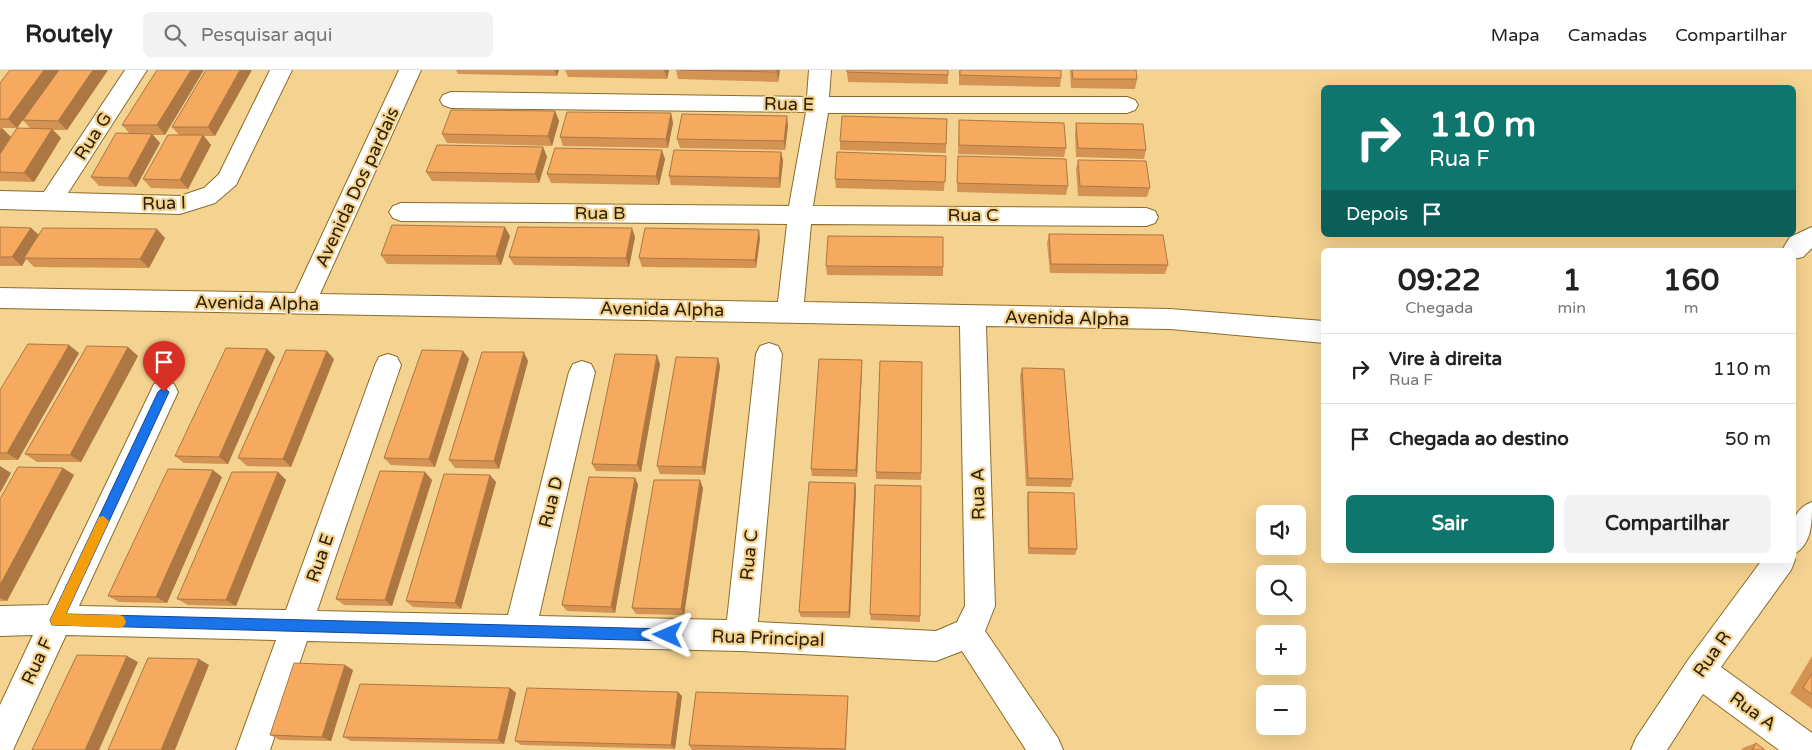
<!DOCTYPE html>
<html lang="pt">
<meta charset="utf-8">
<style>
:root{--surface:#fff;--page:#f2f2f2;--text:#222;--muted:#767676;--line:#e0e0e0;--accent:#0f766e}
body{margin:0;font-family:"Varela Round",sans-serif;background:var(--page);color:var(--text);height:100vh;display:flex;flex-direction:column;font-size:19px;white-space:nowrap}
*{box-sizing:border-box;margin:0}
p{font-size:16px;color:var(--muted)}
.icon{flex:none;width:28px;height:28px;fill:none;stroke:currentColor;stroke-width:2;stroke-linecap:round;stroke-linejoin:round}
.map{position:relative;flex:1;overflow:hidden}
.details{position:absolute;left:1321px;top:178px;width:475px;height:315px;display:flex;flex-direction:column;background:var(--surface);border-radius:8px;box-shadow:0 5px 20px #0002}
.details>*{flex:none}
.hud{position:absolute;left:1321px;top:15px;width:475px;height:152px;border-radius:8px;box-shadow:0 5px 20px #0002;background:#0f766e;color:#fff;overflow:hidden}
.buttons{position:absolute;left:1256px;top:435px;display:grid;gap:10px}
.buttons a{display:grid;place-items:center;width:50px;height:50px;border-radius:8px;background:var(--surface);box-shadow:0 5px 20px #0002;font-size:25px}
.pin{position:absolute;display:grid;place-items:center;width:42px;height:42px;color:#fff;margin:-51px -21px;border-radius:50% 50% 50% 0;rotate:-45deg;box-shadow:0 0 5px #0007}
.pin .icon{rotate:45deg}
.me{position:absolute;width:55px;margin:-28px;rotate:271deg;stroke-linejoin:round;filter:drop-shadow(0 0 4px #0008)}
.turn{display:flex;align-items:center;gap:18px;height:105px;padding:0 25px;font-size:22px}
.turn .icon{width:65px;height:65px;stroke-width:2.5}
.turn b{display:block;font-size:35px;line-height:42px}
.then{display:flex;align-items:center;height:48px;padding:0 25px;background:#0003;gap:10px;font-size:19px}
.eta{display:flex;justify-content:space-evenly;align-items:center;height:85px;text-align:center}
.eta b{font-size:30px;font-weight:700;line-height:35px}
.action{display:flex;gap:10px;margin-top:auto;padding:10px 25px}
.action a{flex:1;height:58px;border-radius:8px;background:var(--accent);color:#fff;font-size:20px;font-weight:700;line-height:58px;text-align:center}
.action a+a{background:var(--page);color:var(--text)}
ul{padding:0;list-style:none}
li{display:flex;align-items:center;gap:15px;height:70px;padding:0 25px;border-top:1px solid var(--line)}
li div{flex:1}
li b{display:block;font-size:19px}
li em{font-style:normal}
header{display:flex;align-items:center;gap:30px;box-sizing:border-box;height:70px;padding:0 25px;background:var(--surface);border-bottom:1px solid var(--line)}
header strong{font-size:24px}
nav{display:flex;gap:28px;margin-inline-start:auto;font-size:18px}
.search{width:350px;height:45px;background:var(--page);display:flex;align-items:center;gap:12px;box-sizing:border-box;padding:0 18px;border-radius:8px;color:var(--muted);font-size:19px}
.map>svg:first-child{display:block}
</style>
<header>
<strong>Routely</strong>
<div class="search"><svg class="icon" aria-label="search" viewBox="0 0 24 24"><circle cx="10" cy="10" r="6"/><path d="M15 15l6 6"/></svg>Pesquisar aqui</div>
<nav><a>Mapa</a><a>Camadas</a><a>Compartilhar</a></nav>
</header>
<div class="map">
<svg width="1812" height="680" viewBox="0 0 1812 680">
<rect width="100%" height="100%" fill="#f4d290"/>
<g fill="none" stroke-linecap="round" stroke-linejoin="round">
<!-- minor casing -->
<g stroke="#8b6c2a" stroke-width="2">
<g id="minor">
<polygon points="125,0 147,0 68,123 180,126 204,118 219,104 270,0 292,0 236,115 215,133 180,144 0,139 0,121 44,122"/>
<polygon points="399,0 421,0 320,224 778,232 787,154 401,151 393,148 389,142 393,136 401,133 789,136 806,42 451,38 443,35 440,30 443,25 451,22 807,27 809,0 831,0 829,27 1127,27 1135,30 1138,35 1135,40 1127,43 828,43 813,136 1146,138 1155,141 1158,147 1155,153 1146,156 811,154 804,232 1170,239 1324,251 1324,273 1170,259 986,256 995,536 985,561 1058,668 1063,680 1026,680 962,581 936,591 741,581 307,571 270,680 236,680 276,570 66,565 13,680 0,680 0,635 33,565 0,566 0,536 48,535 154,314 164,311 174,314 178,322 79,536 286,540 375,295 379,287 388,284 397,287 401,295 317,541 508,545 569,302 573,294 582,291 591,294 595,302 539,546 727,550 756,284 760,276 769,273 778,276 782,284 758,552 936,561 957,552 965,536 960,256 0,238 0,218 295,223"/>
<polygon points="1812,157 1812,178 1803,187 1794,189 1794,180 1782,180 1790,167"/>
<path d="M1812 432C1812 454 1812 474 1794 484 1793 462 1788 441 1812 432Z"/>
<polygon points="1794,487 1795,490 1791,500 1721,597 1812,663 1812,680 1779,680 1703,624 1667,680 1631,680 1636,668 1688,590 1762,490 1794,490"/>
</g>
</g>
<!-- minor -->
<use href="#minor" fill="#fff" fill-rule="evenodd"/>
</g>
<!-- wall -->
<g fill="#d49253" fill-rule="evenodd">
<path d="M108 0 67 60H53L61 68 34 112 0 111V13ZM23 50 31 59 17 58ZM2 58H17L5 77Z"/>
<polygon points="157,0 165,65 153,65 160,73 136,117 99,116 91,107 129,63 122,55"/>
<polygon points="206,0 215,66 204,66 211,75 188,119 151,118 143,109 179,65 172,57"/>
<polygon points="456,0 559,0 557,6 458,4"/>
<polygon points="565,0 669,0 667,9 568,7"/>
<polygon points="676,0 780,0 778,12 678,9"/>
<polygon points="948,0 948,14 848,12 847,2"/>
<polygon points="959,0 1061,0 1061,8 1060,17 959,15"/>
<polygon points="1070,0 1136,0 1137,9 1135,19 1071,18"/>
<polygon points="555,41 559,51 552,76 447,73 442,64"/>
<polygon points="671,43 673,53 668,78 563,76 560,67"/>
<polygon points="947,49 946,83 840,80 840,71"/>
<polygon points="959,50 1066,78 1064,87 958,84"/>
<polygon points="1076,53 1146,80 1144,89 1076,87 1075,63"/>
<polygon points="788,55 785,80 680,78 677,69"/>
<polygon points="543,77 547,87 539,113 432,111 426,102"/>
<polygon points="781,82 783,91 780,118 671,115 669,106"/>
<polygon points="946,86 944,121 836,118 835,109"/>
<polygon points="958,86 1068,116 1066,125 957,122"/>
<polygon points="665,89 659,115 551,113 547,104"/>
<polygon points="1078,90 1150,118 1147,127 1078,126 1076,99"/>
<polygon points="0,157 31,158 39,165 165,168 149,198 34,197 26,189 22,196 0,196"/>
<polygon points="1049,164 1168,195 1165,204 1050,203 1047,173"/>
<polygon points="510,166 501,195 387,194 381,185"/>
<polygon points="635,167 629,197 514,195 509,187"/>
<polygon points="760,168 756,198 642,197 639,188"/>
<polygon points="826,196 943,197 943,206 827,205"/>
<polygon points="267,279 275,287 228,394 184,393 175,386"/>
<polygon points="463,281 469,289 435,397 391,395 384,388"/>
<polygon points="79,283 18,390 0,390 0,320"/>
<polygon points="138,286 81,392 37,392 25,384"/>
<polygon points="334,289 291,397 247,396 238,388"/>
<polygon points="862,290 862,298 857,407 812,406 811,399"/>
<polygon points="528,291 499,399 455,398 449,390"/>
<polygon points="922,292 921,410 876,409 876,402"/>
<polygon points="660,294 641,402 596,401 592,394"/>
<polygon points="720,296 705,405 660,404 657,396"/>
<polygon points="1022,298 1073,409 1071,417 1026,416 1020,306"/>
<polygon points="63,398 74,405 7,531 0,531 0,429"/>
<polygon points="278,402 286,410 236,536 188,535 177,529"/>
<polygon points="222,407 167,533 119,532 108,526"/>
<polygon points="635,408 638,415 615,543 567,541 562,535"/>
<polygon points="432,410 392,536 344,535 336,529"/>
<polygon points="496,412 461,539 413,537 406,531"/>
<polygon points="855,413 856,420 850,548 801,547 799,542"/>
<polygon points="921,416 920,552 871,550 870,544"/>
<polygon points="703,418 684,545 636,544 632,538"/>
<polygon points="1028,422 1077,479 1075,485 1028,484 1027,429"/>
<polygon points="1812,586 1812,639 1790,623"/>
<polygon points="353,600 331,671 280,670 270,665"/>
<polygon points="510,618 516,623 504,674 351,671 343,667"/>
<polygon points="682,626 675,679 521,675 515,671"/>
<polygon points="848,631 846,680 692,680 689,675"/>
<polygon points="1756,673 1765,680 1741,680 1743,678"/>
</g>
<!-- shaded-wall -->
<g fill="#ac7743">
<polygon points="44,0 59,0 17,58 8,49"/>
<polygon points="93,0 108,0 67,60 58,51"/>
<polygon points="191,0 204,0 165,65 157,55"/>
<polygon points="240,0 252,0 215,66 208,57"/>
<polygon points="554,0 559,0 557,6"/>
<polygon points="664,0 669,0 667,9"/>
<polygon points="777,0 780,0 778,12 777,2"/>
<polygon points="555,41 559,51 552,76 548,66"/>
<polygon points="671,43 673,53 668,78 666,69"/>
<polygon points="787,46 788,55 785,80 784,71"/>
<polygon points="2,58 11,67 0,84 0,60"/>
<polygon points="52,59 61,68 34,112 24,103"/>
<polygon points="152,64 160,73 136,117 128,108"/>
<polygon points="203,65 211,75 188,119 180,110"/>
<polygon points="543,77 547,87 539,113 535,104"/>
<polygon points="662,80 665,89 659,115 656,106"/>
<polygon points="781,82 783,91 780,118 779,108"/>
<polygon points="505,157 510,166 501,195 496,186"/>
<polygon points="31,158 41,167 24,188 26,189 22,196 12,187"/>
<polygon points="632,158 635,167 629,197 626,188"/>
<polygon points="157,159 165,168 149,198 140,189"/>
<polygon points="759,160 760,168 756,198 755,190"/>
<polygon points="69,275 79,283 18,390 7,383"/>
<polygon points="128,277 138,286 81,392 70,385"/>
<polygon points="267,279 275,287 228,394 219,387"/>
<polygon points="327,281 334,289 291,397 283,389"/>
<polygon points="463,281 469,289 435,397 429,389"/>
<polygon points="524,282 528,291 499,399 494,391"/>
<polygon points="657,285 660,294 641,402 637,395"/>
<polygon points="718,288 720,296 705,405 702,397"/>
<polygon points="862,290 862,298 857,407 856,400"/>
<polygon points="0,396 11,403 0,423"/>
<polygon points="63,398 74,405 7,531 0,528 0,515"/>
<polygon points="213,400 222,407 167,533 156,527"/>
<polygon points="278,402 286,410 236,536 226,530"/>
<polygon points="425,402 432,410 392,536 385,530"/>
<polygon points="490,405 496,412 461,539 455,533"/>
<polygon points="635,408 638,415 615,543 611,537"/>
<polygon points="700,410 703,418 684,545 681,539"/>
<polygon points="855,413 856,420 850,548 849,542"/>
<polygon points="127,586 138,592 99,680 85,680"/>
<polygon points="199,589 209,595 175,680 161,680"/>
<polygon points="345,595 353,600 331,671 322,667"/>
<polygon points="510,618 516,623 504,674 498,670"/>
<polygon points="678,622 682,626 675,679 671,675"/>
</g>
<!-- building -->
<g fill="#f6aa60" stroke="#ac7743">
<polygon points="10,0 44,0 8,49 0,49 0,13"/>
<polygon points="59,0 93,0 58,51 23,50"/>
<polygon points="157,0 191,0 157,55 122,55"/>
<polygon points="206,0 240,0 208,57 172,57"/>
<polygon points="680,0 777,0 777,2"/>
<polygon points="847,0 948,0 948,5 847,2"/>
<polygon points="960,0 1061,0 1061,8 960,5"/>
<polygon points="1072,0 1136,0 1137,9 1073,9"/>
<polygon points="451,40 555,41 548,66 442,64"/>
<polygon points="567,42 671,43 666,69 560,67"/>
<polygon points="682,44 787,46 784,71 677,69"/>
<polygon points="842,46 947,49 946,74 840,71"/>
<polygon points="959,50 1064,53 1066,78 959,75"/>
<polygon points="1076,53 1143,54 1146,80 1078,78"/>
<polygon points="17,58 52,59 24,103 0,102 0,84"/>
<polygon points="116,63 152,64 128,108 91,107"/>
<polygon points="168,65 203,65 180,110 143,109"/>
<polygon points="437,75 543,77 535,104 426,102"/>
<polygon points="555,78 662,80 656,106 547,104"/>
<polygon points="674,80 781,82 779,108 669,106"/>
<polygon points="837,82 946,86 945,112 835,109"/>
<polygon points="958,86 1066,89 1068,116 957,113"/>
<polygon points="1078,90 1146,91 1150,118 1080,116"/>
<polygon points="392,155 505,157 496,186 381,185"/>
<polygon points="0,157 31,158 12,187 0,187"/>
<polygon points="518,157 632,158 626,188 509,187"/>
<polygon points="43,158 157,159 140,189 24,188"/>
<polygon points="645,158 759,160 755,190 639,188"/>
<polygon points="1049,164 1163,165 1168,195 1051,194"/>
<polygon points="828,166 943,167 943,197 826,196"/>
<polygon points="28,274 69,275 7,383 0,383 0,320"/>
<polygon points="87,276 128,277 70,385 25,384"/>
<polygon points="226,278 267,279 219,387 175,386"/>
<polygon points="286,280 327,281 283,389 238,388"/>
<polygon points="422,280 463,281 429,389 384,388"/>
<polygon points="482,282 524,282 494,391 449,390"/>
<polygon points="615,284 657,285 637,395 592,394"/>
<polygon points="676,287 718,288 702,397 657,396"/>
<polygon points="819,289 862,290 856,400 811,399"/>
<polygon points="880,291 922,292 921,403 876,402"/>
<polygon points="1022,298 1064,299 1073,409 1028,408"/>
<polygon points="18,397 63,398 0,515 0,429"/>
<polygon points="168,399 213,400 156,527 108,526"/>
<polygon points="380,401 425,402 385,530 336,529"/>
<polygon points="232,402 278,402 226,530 177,529"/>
<polygon points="444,404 490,405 455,533 406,531"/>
<polygon points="589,407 635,408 611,537 562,535"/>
<polygon points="654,410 700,410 681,539 632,538"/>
<polygon points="809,412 855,413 849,542 799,542"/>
<polygon points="875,415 921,416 920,546 870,544"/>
<polygon points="1028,422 1074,423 1077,479 1029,478"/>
<polygon points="77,585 127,586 85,680 32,680"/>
<polygon points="148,588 199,589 161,680 108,680"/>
<polygon points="294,593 345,595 322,667 270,665"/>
<polygon points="1812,603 1812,624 1803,618"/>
<polygon points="360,614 510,618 498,670 343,667"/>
<polygon points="527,618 678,622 671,675 515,671"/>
<polygon points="696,622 848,626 845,679 689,675"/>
<polygon points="1756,673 1765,680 1752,680"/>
</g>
<!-- route -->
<polygon fill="#1a73e8" stroke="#114b97" points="164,317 169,322 66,544 668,559 672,560 674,565 672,569 668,571 52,555 50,550 52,546 158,322"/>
<!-- slow -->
<polygon fill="#f59e0b" points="103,446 109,451 66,544 120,545 124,547 126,552 124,556 120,558 52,555 50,550 52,546 99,447"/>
<g text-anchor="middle" stroke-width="4.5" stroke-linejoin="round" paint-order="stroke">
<!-- street labels -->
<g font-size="18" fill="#2e2106" stroke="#f4d290">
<text transform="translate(789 34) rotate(1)" y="6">Rua E</text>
<text transform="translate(93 66) rotate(-57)" y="6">Rua G</text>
<text transform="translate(357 117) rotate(-65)" y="6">Avenida Dos pardais</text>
<text transform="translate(164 133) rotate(-2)" y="6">Rua I</text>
<text x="600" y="149">Rua B</text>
<text x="973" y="151">Rua C</text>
<text transform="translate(257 233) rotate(1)" y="6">Avenida Alpha</text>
<text transform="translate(662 239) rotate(1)" y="6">Avenida Alpha</text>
<text transform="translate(1067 248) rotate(1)" y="6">Avenida Alpha</text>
<text transform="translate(978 424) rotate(-91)" y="6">Rua A</text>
<text transform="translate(551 432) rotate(-76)" y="6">Rua D</text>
<text transform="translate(749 485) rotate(-84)" y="6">Rua C</text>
<text transform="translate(320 488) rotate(-71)" y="6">Rua E</text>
<text transform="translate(768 568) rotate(2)" y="6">Rua Principal</text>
<text transform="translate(1712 584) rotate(-55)" y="6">Rua R</text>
<text transform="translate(37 591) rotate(-65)" y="6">Rua F</text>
<text transform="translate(1753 641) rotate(36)" y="6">Rua A</text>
</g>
</g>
</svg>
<div class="buttons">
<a><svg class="icon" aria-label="sound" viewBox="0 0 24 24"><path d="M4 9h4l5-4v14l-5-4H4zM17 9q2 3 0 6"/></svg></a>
<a><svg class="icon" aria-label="search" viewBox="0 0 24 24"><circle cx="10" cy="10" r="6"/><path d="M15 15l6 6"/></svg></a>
<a>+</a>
<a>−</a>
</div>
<div class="pin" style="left:164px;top:322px;background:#d93025"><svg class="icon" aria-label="arrive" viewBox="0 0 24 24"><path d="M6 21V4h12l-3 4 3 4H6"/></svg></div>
<svg class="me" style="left:668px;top:565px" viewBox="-20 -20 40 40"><path d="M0-17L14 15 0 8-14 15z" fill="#1a73e8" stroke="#fff" stroke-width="4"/></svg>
<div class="hud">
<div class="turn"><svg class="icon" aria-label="right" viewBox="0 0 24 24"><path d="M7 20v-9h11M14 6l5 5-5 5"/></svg><div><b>110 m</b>Rua F</div></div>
<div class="then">Depois<svg class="icon" aria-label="arrive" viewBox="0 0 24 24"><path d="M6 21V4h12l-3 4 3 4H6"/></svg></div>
</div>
<section class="details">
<div class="eta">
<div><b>09:22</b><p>Chegada</p></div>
<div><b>1</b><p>min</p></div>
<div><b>160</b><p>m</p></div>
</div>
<ul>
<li><svg class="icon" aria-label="right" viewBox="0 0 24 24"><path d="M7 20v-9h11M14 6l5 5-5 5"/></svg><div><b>Vire à direita</b><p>Rua F</p></div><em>110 m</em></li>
<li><svg class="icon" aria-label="arrive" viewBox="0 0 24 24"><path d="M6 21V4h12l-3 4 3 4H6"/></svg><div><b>Chegada ao destino</b></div><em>50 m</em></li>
</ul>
<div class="action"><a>Sair</a><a>Compartilhar</a></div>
</section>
</div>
